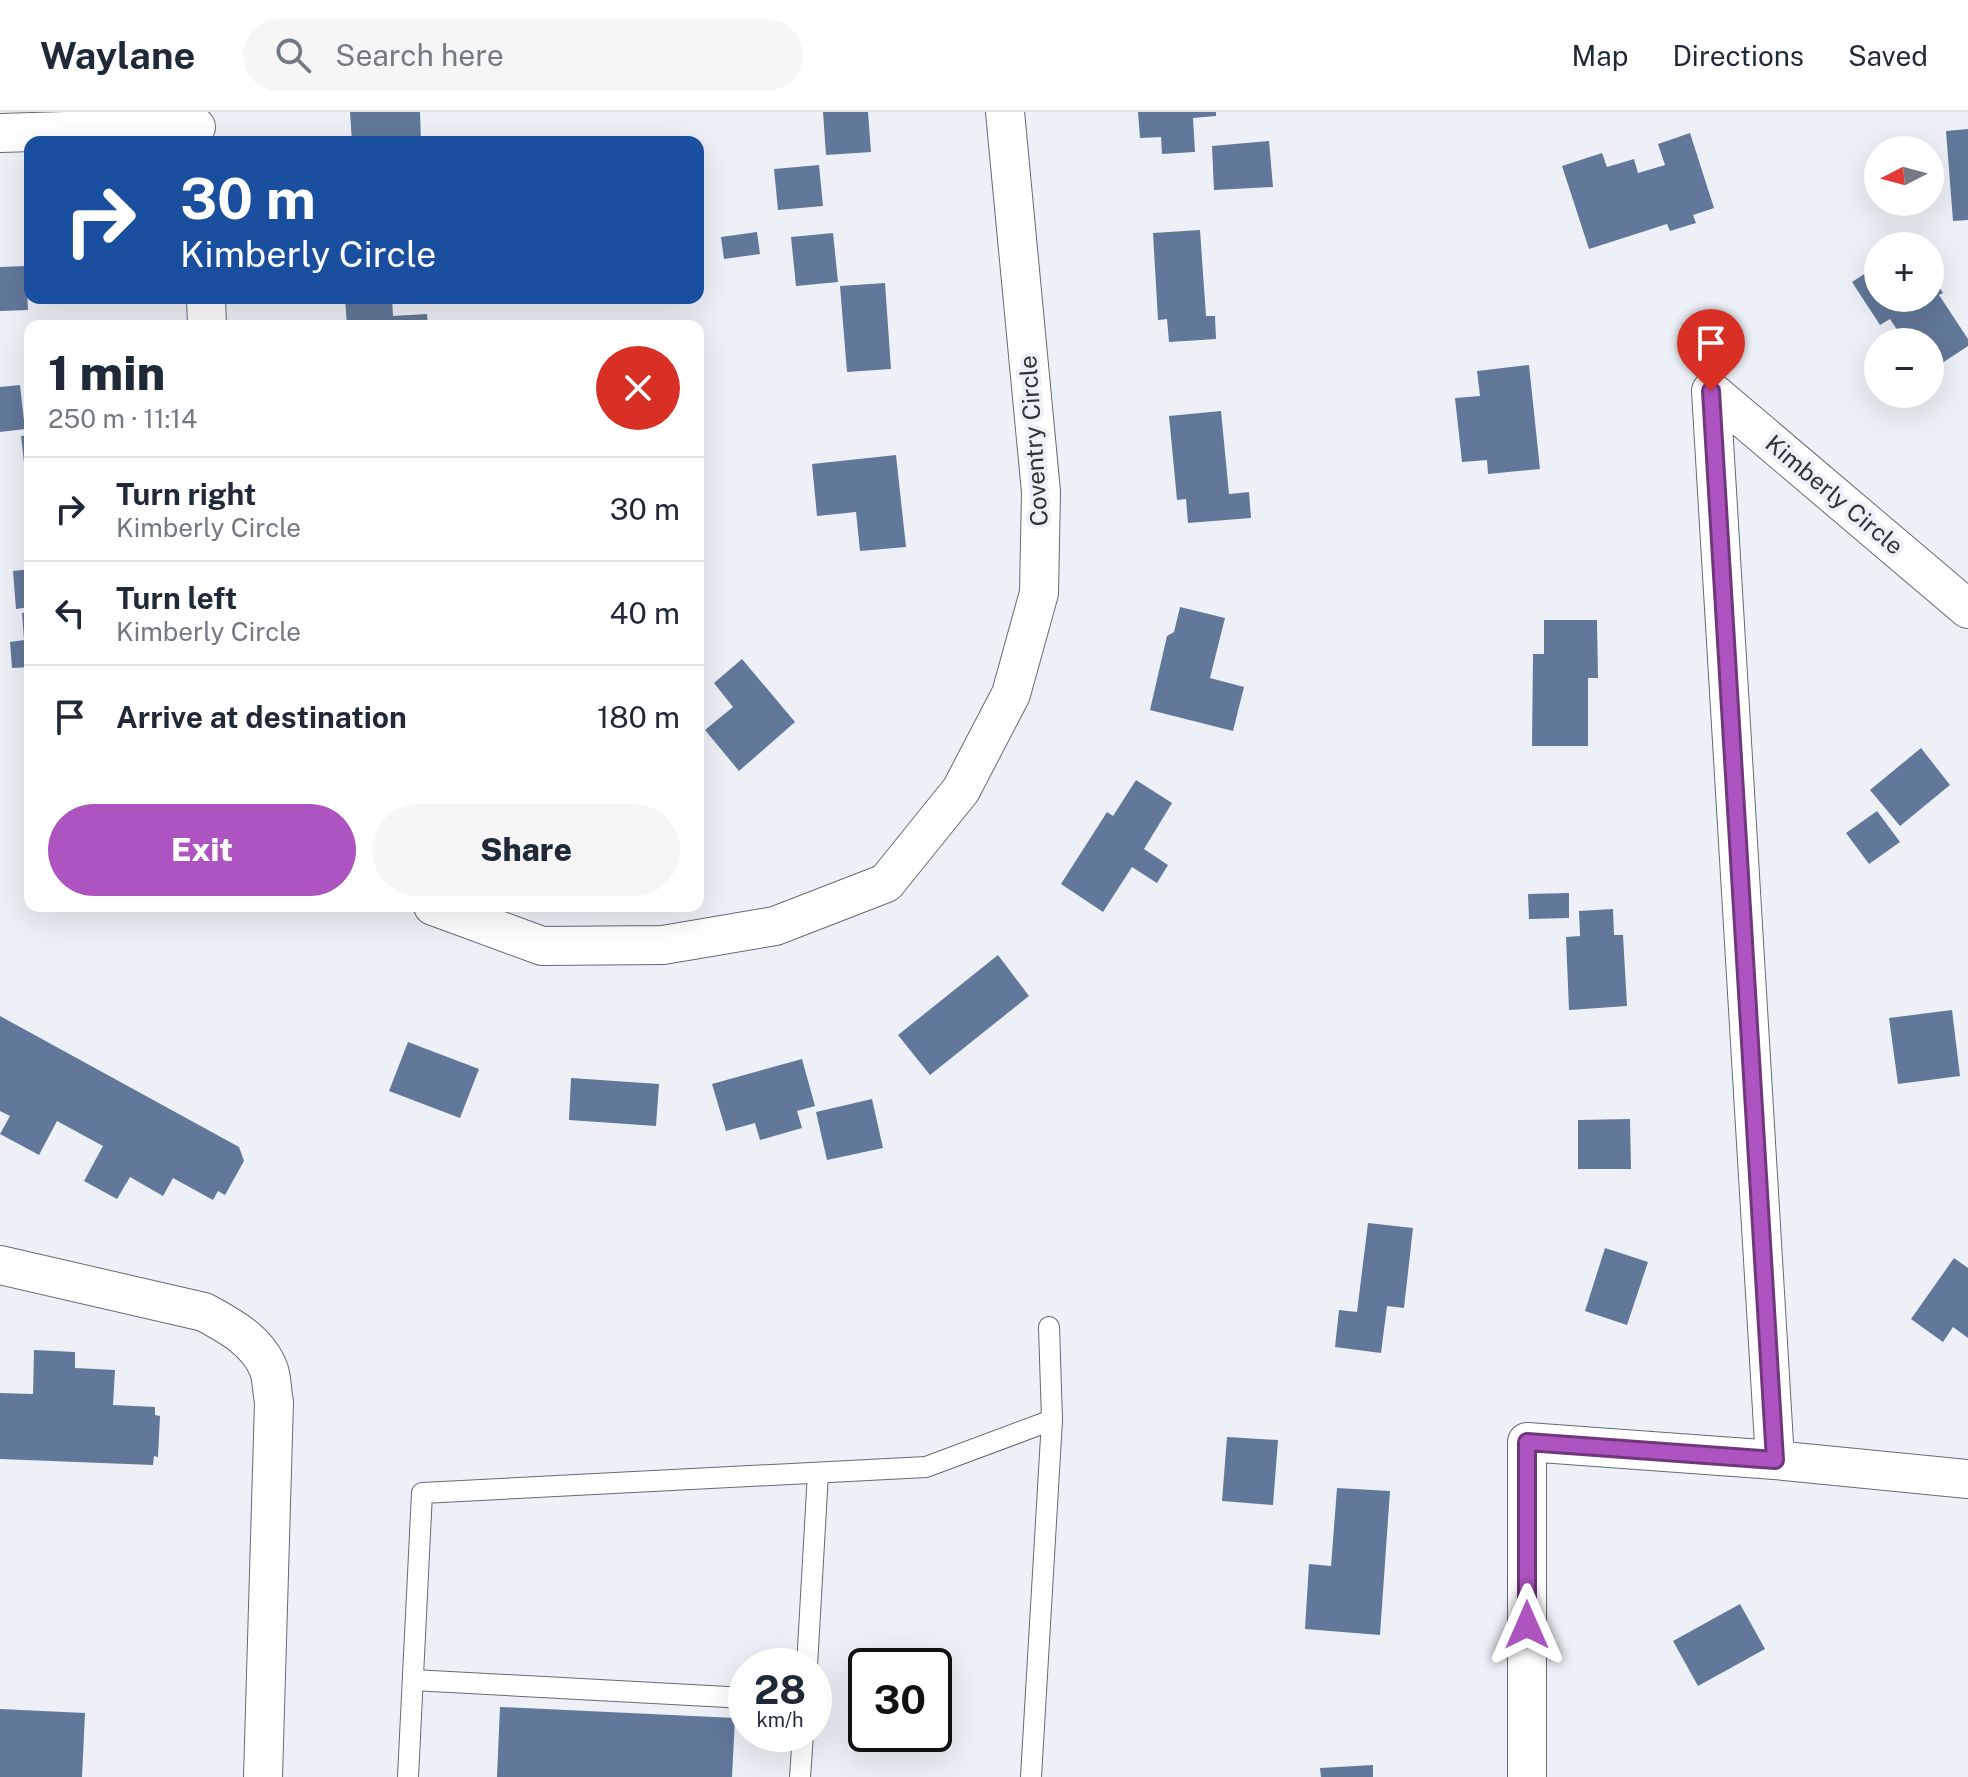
<!DOCTYPE html>
<meta charset="utf-8">
<style>
:root{--surface:#fff;--page:#f6f6f7;--text:#1f2937;--muted:#747a83;--line:#e0e1e3;--accent:#ae54c0}
body{margin:0;font-family:"Public Sans",sans-serif;background:var(--page);color:var(--text);height:100vh;display:flex;flex-direction:column;font-size:30px;white-space:nowrap}
*{box-sizing:border-box;margin:0}
p{font-size:26px;color:var(--muted)}
.icon{flex:none;width:44px;height:44px;fill:none;stroke:currentColor;stroke-width:2;stroke-linecap:round;stroke-linejoin:round}
.map{position:relative;flex:1;overflow:hidden}
.side{position:absolute;left:24px;top:208px;width:680px;height:592px;display:flex;flex-direction:column;background:var(--surface);border-radius:16px;box-shadow:0 8px 32px #0002}
.side>*{flex:none}
.hud{position:absolute;left:24px;top:24px;width:680px;height:168px;border-radius:16px;box-shadow:0 8px 32px #0002;background:#1a4fa0;color:#fff;overflow:hidden}
.needle{width:52px;rotate:264deg}
.fabs{position:absolute;left:1864px;top:24px;display:grid;gap:16px}
.fabs a{display:grid;place-items:center;width:80px;height:80px;border-radius:50%;background:var(--surface);box-shadow:0 8px 32px #0002;font-size:40px}
.speed{position:absolute;left:728px;top:1536px;display:flex;gap:16px;font-size:40px;font-weight:700;text-align:center}
.speed>*{display:grid;place-content:center;width:104px;height:104px;border-radius:50%;background:var(--surface);box-shadow:0 8px 32px #0002;line-height:1}
.speed small{font-size:20px;font-weight:400}
.speed .limit{border:4px solid #111;border-radius:12px;background:#fff;color:#111}
.pin{position:absolute;display:grid;place-items:center;width:68px;height:68px;color:#fff;margin:-82px -34px;border-radius:50% 50% 50% 0;rotate:-45deg;box-shadow:0 0 8px #0007}
.pin .icon{rotate:45deg}
.me{position:absolute;width:88px;margin:-44px;rotate:0deg;stroke-linejoin:round;filter:drop-shadow(0 0 6px #0008)}
.turn{display:flex;align-items:center;gap:28px;height:168px;padding:0 24px;font-size:36px}
.turn .icon{width:104px;height:104px;stroke-width:2.5}
.turn b{display:block;font-size:56px;line-height:68px}
.round{display:grid;place-items:center;flex:none;width:84px;height:84px;border-radius:42px;background:var(--page)}
.summary{display:flex;align-items:center;justify-content:space-between;height:136px;padding:0 24px}
h1{font-size:48px;font-weight:800;line-height:60px}
.primary-button{display:flex;gap:16px;margin-top:auto;padding:16px 24px}
.primary-button a{flex:1;height:92px;border-radius:48px;background:var(--accent);color:#fff;font-size:32px;font-weight:800;line-height:92px;text-align:center}
.primary-button a+a{background:var(--page);color:var(--text)}
ul{padding:0;list-style:none}
li{display:flex;align-items:center;gap:24px;height:104px;padding:0 24px;border-top:2px solid var(--line)}
li div{flex:1}
li b{display:block;font-size:30px}
li em{font-style:normal}
header{display:flex;align-items:center;gap:48px;box-sizing:border-box;height:112px;padding:0 40px;background:var(--surface);border-bottom:2px solid var(--line)}
header strong{font-size:38px}
nav{display:flex;gap:44px;margin-inline-start:auto;font-size:28px}
.search{width:560px;height:72px;background:var(--page);display:flex;align-items:center;gap:20px;box-sizing:border-box;padding:0 28px;border-radius:44px;color:var(--muted);font-size:30px}
.map>svg:first-child{display:block}
</style>
<header>
<strong>Waylane</strong>
<div class="search"><svg class="icon" aria-label="search" viewBox="0 0 24 24"><circle cx="10" cy="10" r="6"/><path d="M15 15l6 6"/></svg>Search here</div>
<nav><a>Map</a><a>Directions</a><a>Saved</a></nav>
</header>
<div class="map">
<svg width="1968" height="1665" viewBox="0 0 1968 1665">
<rect width="100%" height="100%" fill="#edf1f7"/>
<!-- building -->
<g fill="#62789a">
<polygon points="350,0 420,0 421,29 352,30"/>
<polygon points="823,0 868,0 871,40 826,43"/>
<polygon points="1138,0 1216,0 1216,4 1193,6 1195,40 1162,42 1161,25 1140,26"/>
<polygon points="1968,17 1968,108 1953,109 1946,19"/>
<polygon points="1690,21 1714,96 1693,103 1696,111 1670,119 1667,112 1589,137 1562,54 1602,41 1607,55 1634,47 1638,61 1665,53 1658,32"/>
<polygon points="1269,29 1273,75 1214,78 1212,34"/>
<polygon points="819,53 823,94 778,98 774,57"/>
<polygon points="1200,118 1206,204 1215,204 1216,227 1169,230 1167,207 1158,208 1153,121"/>
<polygon points="757,120 760,142 724,147 721,125"/>
<polygon points="833,121 838,170 796,174 791,125"/>
<polygon points="1878,153 1878,186 1930,186 1930,161 1943,181 1939,183 1968,227 1968,234 1930,259 1930,230 1905,230 1890,207 1880,213 1852,170"/>
<polygon points="26,154 28,198 0,199 0,155"/>
<polygon points="885,171 891,257 847,260 840,174"/>
<polygon points="345,186 392,186 393,204 427,202 428,214 347,214"/>
<polygon points="1529,253 1540,357 1488,362 1487,348 1462,350 1455,286 1480,284 1477,259"/>
<polygon points="20,273 25,317 0,320 0,275"/>
<polygon points="1221,299 1229,382 1249,380 1251,406 1188,411 1186,387 1177,388 1169,304"/>
<polygon points="30,323 30,376 27,377 21,324"/>
<polygon points="896,343 906,435 860,439 856,400 817,404 812,352"/>
<polygon points="30,457 30,495 16,497 13,459"/>
<polygon points="1180,495 1225,506 1210,566 1244,575 1233,619 1150,598 1167,524 1174,520"/>
<polygon points="30,500 30,555 12,556 10,530 24,528 22,501"/>
<polygon points="1544,508 1597,508 1598,566 1588,566 1588,634 1532,634 1533,542 1544,542"/>
<polygon points="742,547 795,610 739,659 705,618 733,595 714,571"/>
<polygon points="1921,636 1950,673 1900,714 1870,678"/>
<polygon points="1136,668 1172,691 1144,737 1168,753 1157,771 1132,755 1103,800 1061,772 1107,700 1113,704"/>
<polygon points="1877,699 1900,730 1869,752 1846,721"/>
<polygon points="1569,781 1569,806 1529,807 1528,782"/>
<polygon points="1613,797 1614,823 1623,823 1627,894 1569,898 1566,825 1580,824 1579,799"/>
<polygon points="998,843 1029,884 930,963 898,923"/>
<polygon points="1952,898 1960,964 1898,972 1889,906"/>
<polygon points="0,904 239,1035 244,1049 225,1083 218,1079 213,1088 173,1066 163,1084 130,1065 117,1087 84,1069 103,1034 57,1009 39,1043 0,1022 10,1004 0,999"/>
<polygon points="408,930 479,957 460,1006 389,979"/>
<polygon points="802,947 815,994 797,999 802,1016 760,1028 755,1011 726,1019 712,972"/>
<polygon points="571,966 659,972 656,1014 569,1008"/>
<polygon points="872,987 883,1036 827,1048 816,1000"/>
<polygon points="1630,1007 1631,1057 1578,1057 1578,1008"/>
<polygon points="1368,1111 1413,1116 1404,1196 1387,1194 1381,1241 1335,1235 1339,1198 1357,1200"/>
<polygon points="1605,1136 1648,1150 1627,1213 1585,1199"/>
<polygon points="1954,1146 1968,1156 1968,1226 1953,1215 1943,1230 1911,1207"/>
<polygon points="34,1238 75,1240 75,1256 115,1258 113,1293 155,1295 155,1303 160,1304 158,1345 154,1344 153,1353 0,1347 0,1281 33,1282"/>
<polygon points="1227,1325 1278,1328 1273,1393 1222,1389"/>
<polygon points="1337,1376 1390,1379 1380,1523 1305,1517 1309,1452 1331,1454"/>
<polygon points="1740,1492 1765,1537 1698,1574 1673,1529"/>
<polygon points="500,1595 735,1606 732,1665 497,1665"/>
<polygon points="0,1597 85,1601 82,1665 0,1665"/>
<polygon points="1373,1653 1373,1665 1321,1665 1320,1656"/>
</g>
<g fill="none" stroke-linecap="round" stroke-linejoin="round">
<!-- service casing -->
<g stroke="#666a6f" stroke-width="22">
<g id="service">
<polyline points="807,1554 818,1361"/>
<polyline points="413,1568 746,1586"/>
<polyline points="408,1665 422,1381 926,1355 1052,1308"/>
<polyline points="800,1665 803,1622"/>
<polyline points="1031,1665 1052,1308 1049,1215"/>
</g>
</g>
<!-- minor casing -->
<g stroke="#666a6f" stroke-width="40">
<g id="minor">
<polyline points="0,21 196,15"/>
<polyline points="206,186 207,214"/>
<polyline points="1968,497 1711,279 1775,1348 1968,1367"/>
<polyline points="433,794 542,834 663,833 775,814 886,771 961,678 1011,582 1039,481 1041,380 1005,0"/>
<path d="M0 1153 204 1200C230 1214 258 1229 269 1258 272 1268 272 1280 274 1290L263 1665"/>
<polyline points="1527,1665 1527,1330 1775,1348"/>
</g>
</g>
<!-- service -->
<use href="#service" stroke="#fff" stroke-width="20"/>
<!-- minor -->
<use href="#minor" stroke="#fff" stroke-width="38"/>
</g>
<g fill="none" stroke-linecap="round" stroke-linejoin="round">
<!-- route casing -->
<g stroke="#71377d" stroke-width="20">
<polyline id="route" points="1527,1513 1527,1330 1775,1348 1711,279"/>
</g>
<!-- route -->
<use href="#route" stroke="#ae54c0" stroke-width="14"/>
</g>
<g text-anchor="middle" stroke-width="8" stroke-linejoin="round" paint-order="stroke">
<!-- street labels -->
<g font-size="24" fill="#313335" stroke="#edf1f7">
<text transform="translate(1034 329) rotate(-94)" y="8">Coventry Circle</text>
<text transform="translate(1834 383) rotate(40)" y="8">Kimberly Circle</text>
</g>
</g>
</svg>
<div class="fabs">
<a><svg class="needle" viewBox="-14 -14 28 28"><path d="M0-13l5 13h-10z" fill="#e53935"/><path d="M0 13l5-13h-10z" fill="#747a83"/></svg></a>
<a>+</a>
<a>−</a>
</div>
<div class="speed"><div>28<small>km/h</small></div><div class="limit">30</div></div>
<div class="pin" style="left:1711px;top:279px;background:#d93025"><svg class="icon" aria-label="arrive" viewBox="0 0 24 24"><path d="M6 21V4h12l-3 4 3 4H6"/></svg></div>
<svg class="me" style="left:1527px;top:1513px" viewBox="-20 -20 40 40"><path d="M0-17L14 15 0 8-14 15z" fill="#ae54c0" stroke="#fff" stroke-width="4"/></svg>
<div class="hud">
<div class="turn"><svg class="icon" aria-label="right" viewBox="0 0 24 24"><path d="M7 20v-9h11M14 6l5 5-5 5"/></svg><div><b>30 m</b>Kimberly Circle</div></div>
</div>
<section class="side">
<div class="summary"><div><h1>1 min</h1><p>250 m · 11:14</p></div><a class="round" style="background:#d93025;color:#fff"><svg class="icon" aria-label="close" viewBox="0 0 24 24"><path d="M6 6l12 12M18 6L6 18"/></svg></a></div>
<ul>
<li><svg class="icon" aria-label="right" viewBox="0 0 24 24"><path d="M7 20v-9h11M14 6l5 5-5 5"/></svg><div><b>Turn right</b><p>Kimberly Circle</p></div><em>30 m</em></li>
<li><svg class="icon" aria-label="left" viewBox="0 0 24 24"><path d="M17 20v-9H6M10 6l-5 5 5 5"/></svg><div><b>Turn left</b><p>Kimberly Circle</p></div><em>40 m</em></li>
<li><svg class="icon" aria-label="arrive" viewBox="0 0 24 24"><path d="M6 21V4h12l-3 4 3 4H6"/></svg><div><b>Arrive at destination</b></div><em>180 m</em></li>
</ul>
<div class="primary-button"><a>Exit</a><a>Share</a></div>
</section>
</div>
